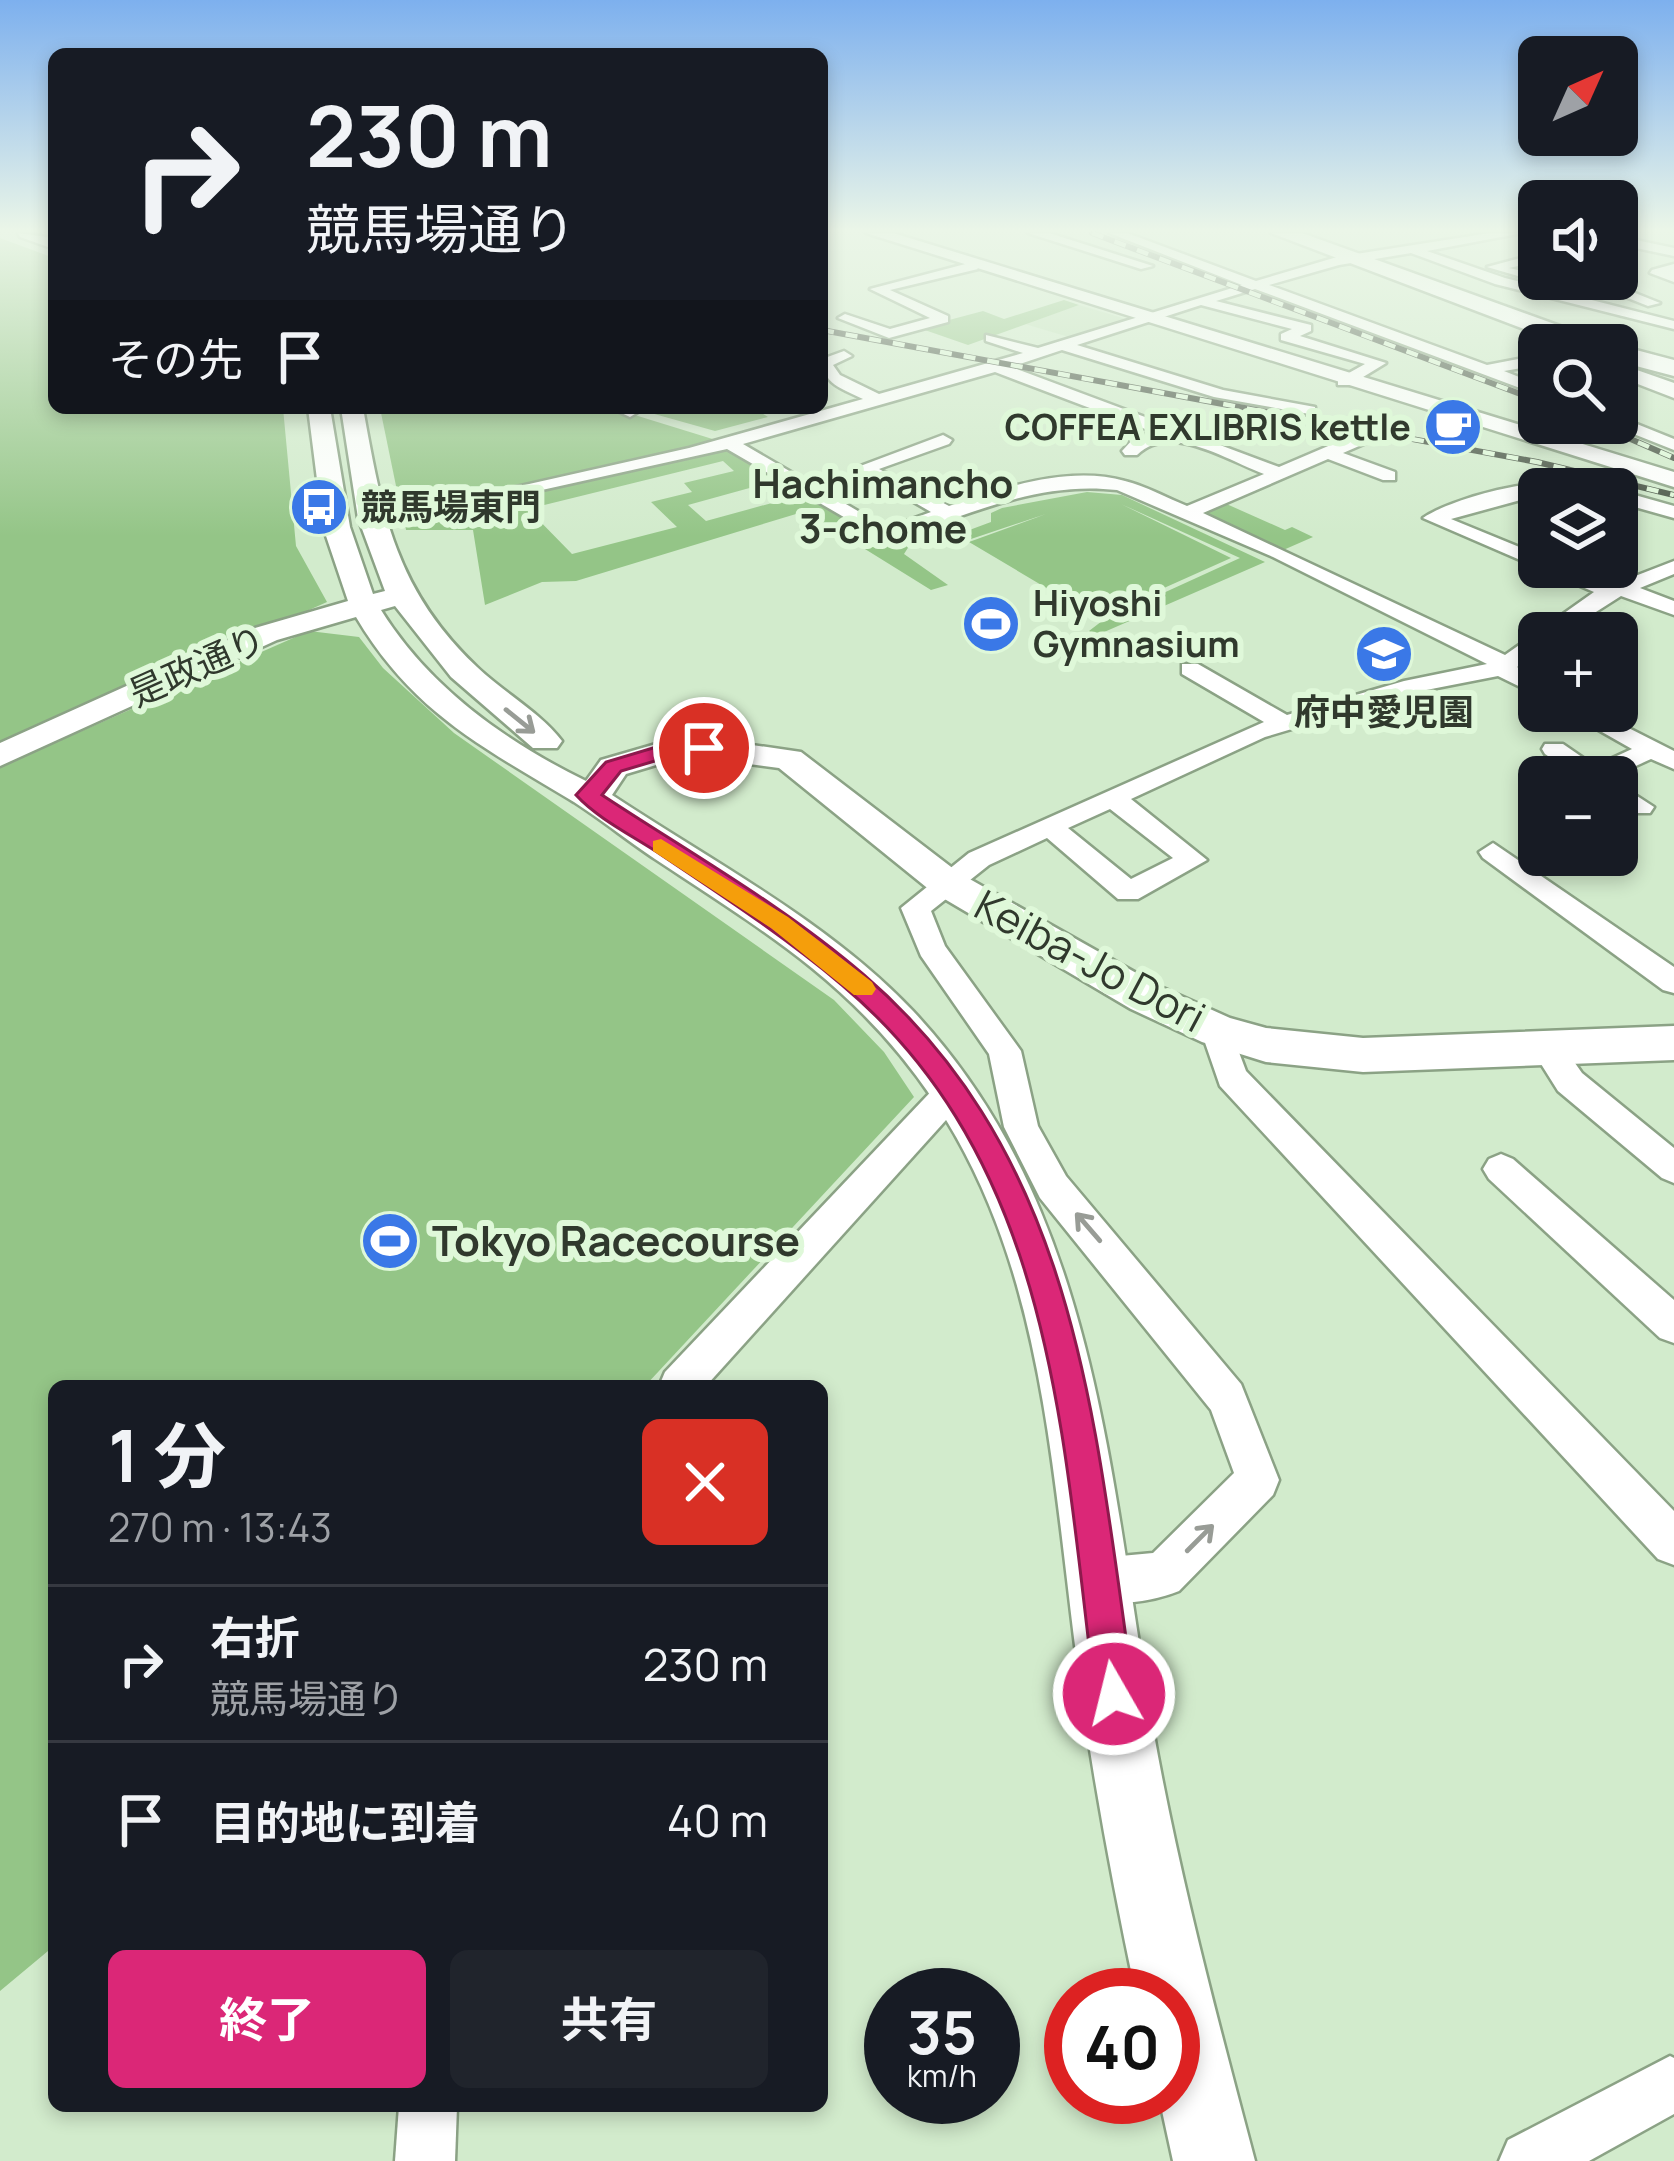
<!DOCTYPE html>
<html lang="ja">
<meta charset="utf-8">
<style>
:root{--surface:#171b24;--page:#20242c;--text:#f1f3f6;--muted:#9ea1a6;--line:#363941;--accent:#db2777}
body{margin:0;font-family:Manrope,"Noto Sans JP",sans-serif;background:var(--page);color:var(--text);height:100vh;display:flex;flex-direction:column;font-size:45px;white-space:nowrap}
*{box-sizing:border-box;margin:0}
p{font-size:39px;color:var(--muted)}
.icon{flex:none;width:66px;height:66px;fill:none;stroke:currentColor;stroke-width:2;stroke-linecap:round;stroke-linejoin:round}
.map{position:relative;flex:1;overflow:hidden}
.side{position:absolute;left:48px;top:1380px;width:780px;height:732px;display:flex;flex-direction:column;background:var(--surface);border-radius:18px;box-shadow:0 6px 18px #0003}
.side>*{flex:none}
.hud{position:absolute;left:48px;top:48px;width:780px;height:366px;border-radius:18px;box-shadow:0 6px 18px #0003;background:#171b24;color:var(--text);overflow:hidden}
.needle{width:78px;rotate:45deg}
.buttons{position:absolute;left:1518px;top:36px;display:grid;gap:24px}
.buttons a{display:grid;place-items:center;width:120px;height:120px;border-radius:18px;background:var(--surface);box-shadow:0 6px 18px #0003;font-size:60px}
.speed{position:absolute;left:864px;top:1968px;display:flex;gap:24px;font-size:60px;font-weight:700;text-align:center}
.speed>*{display:grid;place-content:center;width:156px;height:156px;border-radius:50%;background:var(--surface);box-shadow:0 6px 18px #0003;line-height:1}
.speed small{font-size:30px;font-weight:400}
.speed .limit{border:18px solid #d22;background:#fff;color:#111}
.pin{position:absolute;display:grid;place-items:center;width:102px;height:102px;color:#fff;margin:-51px;border:6px solid #fff;border-radius:50%;box-shadow:0 3px 12px #0007}
.me{position:absolute;width:132px;margin:-66px;rotate:352deg;stroke-linejoin:round;filter:drop-shadow(0 0 9px #0008)}
.turn{display:flex;align-items:center;gap:42px;height:252px;padding:0 60px;font-size:54px}
.turn .icon{width:156px;height:156px;stroke-width:2.5}
.turn b{display:block;font-size:84px;line-height:102px}
.then{display:flex;align-items:center;height:114px;padding:0 60px;background:#0003;gap:24px;font-size:45px}
.round{display:grid;place-items:center;flex:none;width:126px;height:126px;border-radius:18px;background:var(--page)}
.summary{display:flex;align-items:center;justify-content:space-between;height:204px;padding:0 60px}
h1{font-size:72px;font-weight:700;line-height:90px}
.button{display:flex;gap:24px;margin-top:auto;padding:24px 60px}
.button a{flex:1;height:138px;border-radius:18px;background:var(--accent);color:#fff;font-size:48px;font-weight:700;line-height:138px;text-align:center}
.button a+a{background:var(--page);color:var(--text)}
ul{padding:0;list-style:none}
li{display:flex;align-items:center;gap:36px;height:156px;padding:0 60px;border-top:3px solid var(--line)}
li div{flex:1}
li b{display:block;font-size:45px}
li em{font-style:normal}
.map>svg:first-child{display:block}
</style>
<div class="map">
<svg width="1674" height="2161" viewBox="0 0 1674 2161">
<rect width="100%" height="100%" fill="#d2ebcc"/>
<!-- built -->
<polygon fill="#c4e2bc" points="1079,305 1126,319 1072,338 1025,324"/>
<!-- green -->
<g fill="#94c587" fill-rule="evenodd">
<polygon points="0,238 54,258 54,408 283,408 296,546 327,602 0,748"/>
<polygon points="1064,300 1079,305 968,345 919,328 983,311 1004,319"/>
<polygon points="380,408 612,408 719,441 402,515"/>
<polygon points="633,408 754,408 768,417 715,431"/>
<path d="M727 448 893 546 911 543 904 554 948 585 931 590 844 536 796 514 576 581 542 582 485 605 473 530H406L404 518ZM723 461 734 471 684 483 692 492 651 502 677 527 572 554 528 509ZM771 482 790 498 706 521 688 505Z"/>
<polygon points="1087,492 1122,495 1265,562 1095,636 1089,631 1102,621 1240,558 1121,504 1231,558 1097,618 969,542 1046,514 965,541 956,535 991,522 991,513 1002,508"/>
<polygon points="1222,502 1285,530 1292,527 1313,537 1281,551 1203,515 1200,511"/>
<polygon points="309,631 359,637 383,668 454,733 834,1000 884,1052 914,1097 645,1386 54,1386 54,1946 0,1991 0,767"/>
</g>
<g fill="none" stroke-linecap="round" stroke-linejoin="round">
<!-- street casing -->
<g stroke="#8ba285" stroke-width="5">
<g id="street">
<polygon points="1028,233 1049,233 1153,266 1141,269"/>
<path d="M1109 233H1127L1256 281 1337 257 1490 233H1522L1427 251 1505 278 1674 321V329L1495 284 1411 253 1339 265 1269 285 1487 365 1539 355V365L1504 371 1539 385V395L1255 289 1216 301 1311 325V331L1300 336 1386 363 1350 385H1338V379L1365 364 1281 340V334L1292 329 1201 305 1077 345 1223 390 1315 407V415L1214 397 1062 350 1011 367 1279 467 1361 432H1373V440L1343 453 1395 472V480H1383L1328 459 1203 513 1505 655 1594 592 1423 518C1448 500 1547 471 1573 489H1539V495L1451 519 1539 555V567H1570L1612 585 1674 561V574L1640 588 1674 601V615L1621 596 1563 633H1539V651L1517 667 1539 680V696L1498 676 1416 692 1265 737 1131 799 1207 860 1138 899H1118L1047 838 989 865 931 911 945 946 1021 1051 1038 1126 1066 1176 1241 1384 1279 1480 1273 1495 1179 1591C1152 1602 1110 1608 1083 1597L1076 1581 1083 1565 1099 1558 1153 1553 1234 1473 1211 1410 1040 1198 1004 1127 989 1054 921 956 901 908 969 853 1264 722 1182 674V664H1198L1287 715 1404 681 1487 664 1273 557 1117 490C1033 480 963 519 885 541L727 449 371 528 361 522 689 448 863 399C843 389 822 384 822 359L844 351 852 356 833 365 840 375 879 394 1023 353 986 341V335L1038 348 1242 285ZM995 372 1153 432 1134 438 1122 451 1125 455H1137C1170 422 1227 460 1264 474L1187 506C1167 498 1146 486 1125 481 1069 465 1002 488 949 506L879 469 949 444 952 440 943 435 855 468 931 512 887 528 743 444ZM1110 809 1173 858 1131 879 1068 828Z"/>
<polygon points="1617,236 1674,248 1674,256 1617,244"/>
<polygon points="1532,255 1537,262 1509,268 1518,270 1518,276 1487,267"/>
<polygon points="973,262 978,269 890,290 948,316 948,322 889,338 838,318 845,314 890,329 930,318 870,289"/>
<polygon points="1674,264 1674,282 1650,273 1652,270"/>
<polygon points="1580,279 1600,279 1660,303 1648,306"/>
<polygon points="611,408 635,408 638,412 630,417"/>
<polygon points="1617,416 1674,439 1674,450 1611,425 1617,423"/>
<polygon points="1617,490 1674,506 1674,518 1617,502"/>
<path d="M1565 711H1595L1674 751V769L1651 759C1601 782 1592 787 1545 754L1542 749 1545 744H1563L1595 766 1632 749Z"/>
<polygon points="1617,783 1654,807 1650,813 1632,813 1617,803"/>
<polygon points="1493,843 1674,967 1674,993 1663,990 1483,858 1479,852"/>
<polygon points="1217,1019 1228,1023 1246,1071 1674,1511 1674,1565 1658,1559 1220,1086 1201,1031 1206,1023"/>
<polygon points="1547,1036 1558,1039 1582,1073 1674,1148 1674,1183 1662,1178 1558,1091 1531,1048 1536,1039"/>
<polygon points="953,1077 965,1081 970,1090 965,1099 706,1386 659,1386 665,1372 941,1081"/>
<polygon points="1501,1154 1513,1159 1674,1300 1674,1343 1660,1338 1489,1179 1483,1169 1489,1159"/>
<polygon points="1670,2056 1674,2058 1674,2114 1589,2161 1499,2161 1508,2140"/>
<polygon points="399,2106 457,2106 455,2161 395,2161"/>
</g>
</g>
<!-- secondary casing -->
<g stroke="#8ba285" stroke-width="5">
<g id="secondary">
<polygon points="18,233 54,238 54,249 20,237"/>
<polygon points="866,233 893,233 1674,472 1674,487"/>
<polygon points="1552,335 1570,345 1545,345 1545,337"/>
<polygon points="1617,363 1674,383 1674,398 1617,376"/>
<path d="M308 408H330L350 527 373 594 385 591 358 518 341 408H363C382 514 396 591 477 667 503 692 541 713 562 741L557 748H533L451 677 395 606 381 610C429 687 506 742 586 781L601 760 663 742 704 738 801 752 959 873 1161 987 1230 1018 1266 1028 1363 1038 1674 1026V1060L1363 1072 1266 1062 1202 1042 1131 1009 931 891 779 768 704 758 666 762 626 774 612 795C713 862 829 922 913 1011 1098 1208 1109 1477 1153 1729 1179 1875 1217 2018 1255 2161H1173L1159 2097H1173V1995H1136C1111 1877 1089 1758 1074 1638 1042 1379 1031 1146 812 968 762 928 708 894 655 859 628 841 602 820 574 802 483 747 413 713 356 617L277 640 0 766V743L255 628 348 601 323 527Z"/>
</g>
</g>
<!-- highway casing -->
<g stroke="#8ba285" stroke-width="5">
<g id="highway">
<polygon points="1271,233 1302,233 1599,340 1603,345 1566,345"/>
<polygon points="1617,345 1674,360 1674,376 1617,361"/>
</g>
</g>
<!-- street -->
<use href="#street" fill="#fff" fill-rule="evenodd"/>
<!-- secondary -->
<use href="#secondary" fill="#fff" fill-rule="evenodd"/>
<!-- highway -->
<use href="#highway" fill="#fff" fill-rule="evenodd"/>
<!-- rail casing -->
<g stroke="#455142" stroke-width="6">
<g id="rail">
<polyline points="1092,233 1539,401"/>
<polyline points="822,330 1537,462 1674,495"/>
<polyline points="1594,423 1674,458"/>
</g>
</g>
<!-- rail -->
<use href="#rail" stroke="#dff8d9" stroke-width="4.5" stroke-dasharray="12" stroke-linecap="butt"/>
</g>
<!-- one-way arrows -->
<defs><path id="oneway-shaft" d="M-6 0H5M1.5-3L5.5 0L1.5 3" fill="none" stroke-width="1.6" stroke-linecap="round" stroke-linejoin="round" transform="scale(3)"/></defs>
<g stroke="#989c96">
<use href="#oneway-shaft" transform="translate(520 721) rotate(39)"/>
<use href="#oneway-shaft" transform="translate(1088 1227) rotate(-131)"/>
<use href="#oneway-shaft" transform="translate(1200 1538) rotate(-45)"/>
</g>
<!-- sky -->
<linearGradient id="sky" x2="0" y2="1"><stop stop-color="#7db0ee"/><stop offset="0.43" stop-color="#ebf6e8"/><stop offset="1" stop-color="#ebf6e8" stop-opacity="0"/></linearGradient>
<rect width="1674" height="536" fill="url(#sky)"/>
<!-- route -->
<path fill="#db2777" stroke="#8e194d" stroke-width="3" d="M704 741 711 743V752L665 758 621 771 602 795C690 853 784 906 864 975 1081 1162 1095 1430 1134 1694L1129 1708 1114 1714 1100 1708 1095 1694C1062 1439 1056 1165 842 985 784 936 721 895 657 852 631 835 597 818 576 795L606 762 663 745Z"/>
<!-- slow -->
<polygon fill="#f59e0b" points="661,839 788,917 872,982 876,989 872,995 854,995 771,928 653,851 653,841"/>
<!-- icons -->
<defs>
<g id="cafe-disc" transform="scale(3)"><circle r="9.5" fill="#3a78e7" stroke="#dff8d9"/><path d="M-5.5-4.5H6V0H3Q3 3.5 0 3.5H-2.5Q-5.5 3.5-5.5 0ZM3-3.2v2h1.7v-2ZM-6 4.5H4V6H-6Z" fill="#fff"/></g>
<g id="bus-disc" transform="scale(3)"><circle r="9.5" fill="#3a78e7" stroke="#dff8d9"/><path d="M-5-6H5V4H4V6H2V4H-2V6H-4V4H-5ZM-3.5-4V0h7V-4ZM-3.5 1.2v1.5H-2V1.2ZM2 1.2v1.5H3.5V1.2Z" fill="#fff"/></g>
<g id="stadium-disc" transform="scale(3)"><circle r="9.5" fill="#3a78e7" stroke="#dff8d9"/><path d="M0-5a6.5 5 0 1 0 0 10a6.5 5 0 1 0 0-10ZM-3.5-1.8h7v3.6h-7Z" fill="#fff"/></g>
<g id="school-disc" transform="scale(3)"><circle r="9.5" fill="#3a78e7" stroke="#dff8d9"/><path d="M0-5L7-2L0 1L-7-2ZM-4 1L0 2.5L4 1V4Q0 6-4 4Z" fill="#fff"/></g>
</defs>
<g fill-rule="evenodd">
<use href="#cafe-disc" x="1453" y="427"/>
<use href="#bus-disc" x="319" y="507"/>
<use href="#stadium-disc" x="991" y="624"/>
<use href="#school-disc" x="1384" y="654"/>
<use href="#stadium-disc" x="390" y="1241"/>
</g>
<g text-anchor="middle" stroke-width="12" stroke-linejoin="round" paint-order="stroke">
<!-- far-poi labels -->
<g font-size="36" font-weight="bold" fill="#30392d" stroke="#dff8d9" text-anchor="start">
<text x="1411" y="440" text-anchor="end">COFFEA EXLIBRIS kettle</text>
<text x="361" y="520">競馬場東門</text>
<text x="1033" y="616">Hiyoshi<tspan x="1033" dy="41">Gymnasium</tspan></text>
<text x="1384" y="725" text-anchor="middle">府中愛児園</text>
</g>
<!-- far-street labels -->
<g font-size="36" fill="#30392d" stroke="#dff8d9">
<text transform="translate(197 666) rotate(-24)" y="13">是政通り</text>
</g>
<!-- far-neighbourhood labels -->
<g font-size="39" font-weight="bold" fill="#30392d" stroke="#dff8d9">
<text x="883" y="498">Hachimancho<tspan x="883" dy="45">3-chome</tspan></text>
</g>
<!-- street labels -->
<g font-size="42" fill="#30392d" stroke="#dff8d9">
<text transform="translate(1090 961) rotate(28)" y="15">Keiba-Jo Dori</text>
</g>
<!-- poi labels -->
<g font-size="42" font-weight="bold" fill="#30392d" stroke="#dff8d9" text-anchor="start">
<text x="432" y="1256">Tokyo Racecourse</text>
</g>
</g>
</svg>
<div class="buttons">
<a><svg class="needle" viewBox="-14 -14 28 28"><path d="M0-13l5 13h-10z" fill="#e53935"/><path d="M0 13l5-13h-10z" fill="#9ea1a6"/></svg></a>
<a><svg class="icon" aria-label="sound" viewBox="0 0 24 24"><path d="M4 9h4l5-4v14l-5-4H4zM17 9q2 3 0 6"/></svg></a>
<a><svg class="icon" aria-label="search" viewBox="0 0 24 24"><circle cx="10" cy="10" r="6"/><path d="M15 15l6 6"/></svg></a>
<a><svg class="icon" aria-label="layers" viewBox="0 0 24 24"><path d="M12 4l9 5-9 5-9-5zM3 14l9 5 9-5"/></svg></a>
<a>+</a>
<a>−</a>
</div>
<div class="speed"><div>35<small>km/h</small></div><div class="limit">40</div></div>
<div class="pin" style="left:704px;top:748px;background:#d93025"><svg class="icon" aria-label="arrive" viewBox="0 0 24 24"><path d="M6 21V4h12l-3 4 3 4H6"/></svg></div>
<svg class="me" style="left:1114px;top:1694px" viewBox="-20 -20 40 40"><circle r="17" fill="#db2777" stroke="#fff" stroke-width="3"/><path d="M0-11L8 9 0 5-8 9z" fill="#fff"/></svg>
<div class="hud">
<div class="turn"><svg class="icon" aria-label="right" viewBox="0 0 24 24"><path d="M7 20v-9h11M14 6l5 5-5 5"/></svg><div><b>230 m</b>競馬場通り</div></div>
<div class="then">その先<svg class="icon" aria-label="arrive" viewBox="0 0 24 24"><path d="M6 21V4h12l-3 4 3 4H6"/></svg></div>
</div>
<section class="side">
<div class="summary"><div><h1>1 分</h1><p>270 m · 13:43</p></div><a class="round" style="background:#d93025;color:#fff"><svg class="icon" aria-label="close" viewBox="0 0 24 24"><path d="M6 6l12 12M18 6L6 18"/></svg></a></div>
<ul>
<li><svg class="icon" aria-label="right" viewBox="0 0 24 24"><path d="M7 20v-9h11M14 6l5 5-5 5"/></svg><div><b>右折</b><p>競馬場通り</p></div><em>230 m</em></li>
<li><svg class="icon" aria-label="arrive" viewBox="0 0 24 24"><path d="M6 21V4h12l-3 4 3 4H6"/></svg><div><b>目的地に到着</b></div><em>40 m</em></li>
</ul>
<div class="button"><a>終了</a><a>共有</a></div>
</section>
</div>
